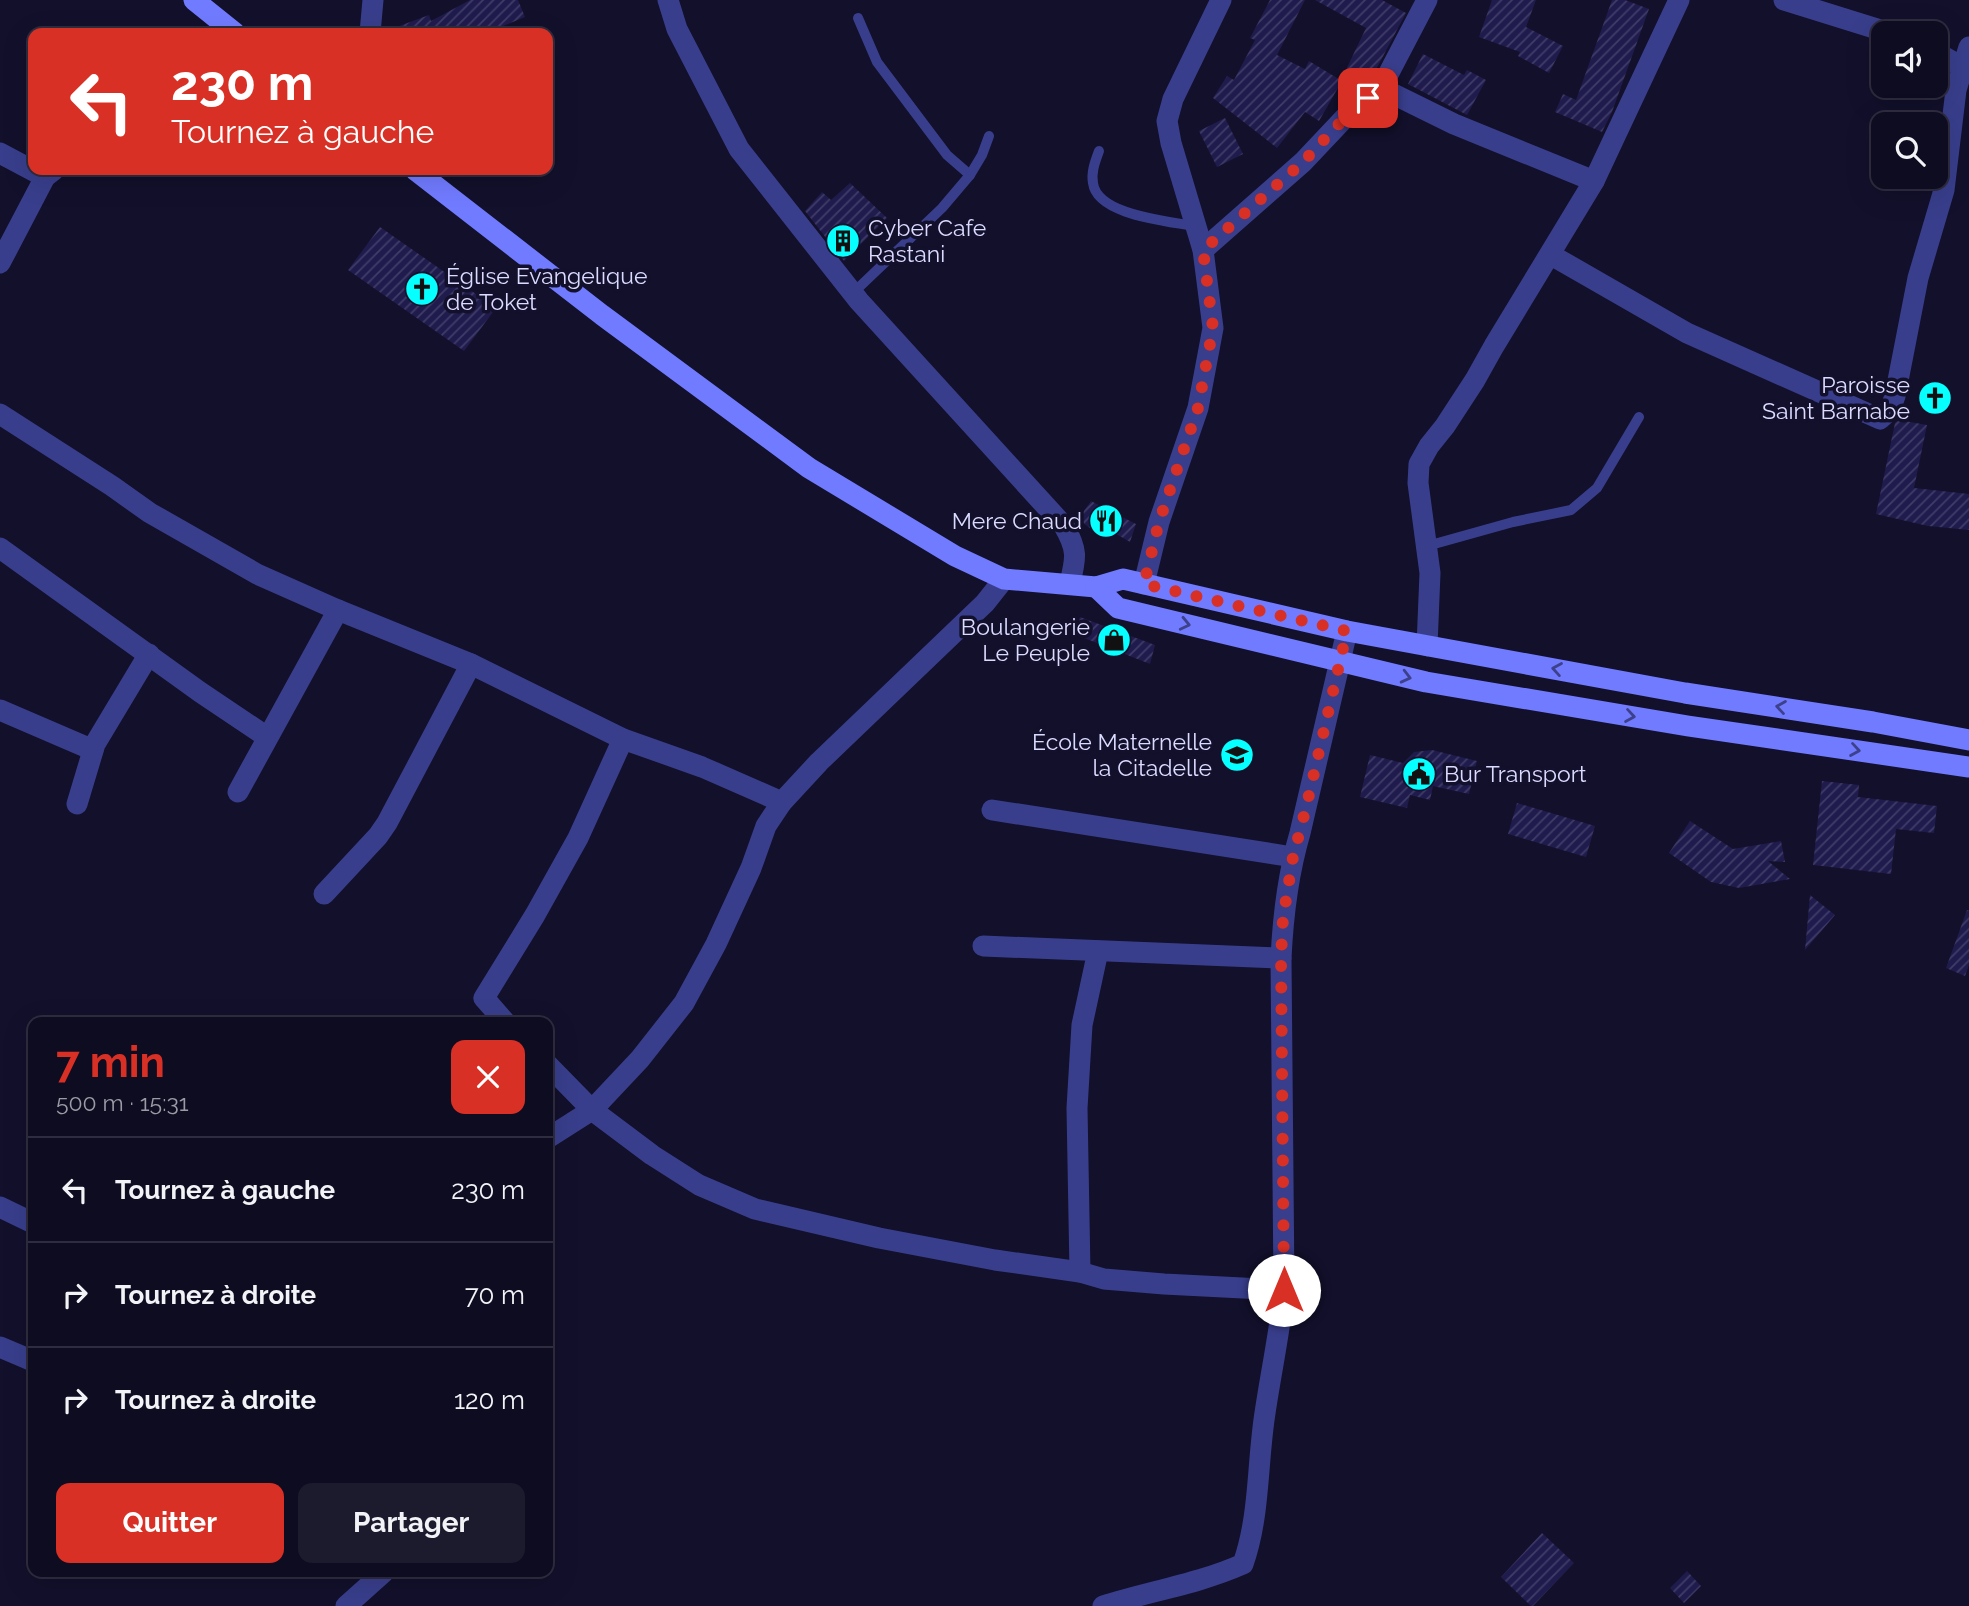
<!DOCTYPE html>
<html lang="fr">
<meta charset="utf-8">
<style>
:root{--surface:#0e0c20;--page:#1c1a2d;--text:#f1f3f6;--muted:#9b9ba5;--line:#2e2c3e;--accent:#d93025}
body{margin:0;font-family:Raleway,sans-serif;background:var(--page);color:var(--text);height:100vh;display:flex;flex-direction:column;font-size:26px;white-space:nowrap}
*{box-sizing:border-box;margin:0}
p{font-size:23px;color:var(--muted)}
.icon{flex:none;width:38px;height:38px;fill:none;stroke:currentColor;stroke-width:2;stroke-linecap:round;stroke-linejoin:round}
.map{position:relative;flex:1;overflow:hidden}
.sheet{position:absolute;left:28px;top:1017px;width:525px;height:560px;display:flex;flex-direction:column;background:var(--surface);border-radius:14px;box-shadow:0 7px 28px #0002,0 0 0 2px var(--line)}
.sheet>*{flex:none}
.hud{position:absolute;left:28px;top:28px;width:525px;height:147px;border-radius:14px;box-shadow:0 7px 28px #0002,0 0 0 2px var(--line);background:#d93025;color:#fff;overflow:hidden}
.tools{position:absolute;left:1871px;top:21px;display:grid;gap:14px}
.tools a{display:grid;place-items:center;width:77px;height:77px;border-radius:14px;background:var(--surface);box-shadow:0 7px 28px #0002,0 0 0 2px var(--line);font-size:35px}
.pin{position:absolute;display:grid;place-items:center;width:60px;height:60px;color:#fff;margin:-30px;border-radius:14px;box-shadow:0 4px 10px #0006}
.me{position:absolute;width:77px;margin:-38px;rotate:0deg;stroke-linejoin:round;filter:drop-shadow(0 0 5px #0008)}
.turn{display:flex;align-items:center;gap:24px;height:147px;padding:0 28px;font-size:32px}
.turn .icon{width:91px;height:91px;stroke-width:2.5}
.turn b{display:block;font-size:49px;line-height:60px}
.round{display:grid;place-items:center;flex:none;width:74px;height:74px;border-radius:14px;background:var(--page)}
.summary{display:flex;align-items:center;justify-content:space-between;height:119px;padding:0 28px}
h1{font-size:42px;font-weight:700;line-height:52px;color:var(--accent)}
.primary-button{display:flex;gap:14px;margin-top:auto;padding:14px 28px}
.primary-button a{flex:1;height:80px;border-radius:14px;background:var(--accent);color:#fff;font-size:28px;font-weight:700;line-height:80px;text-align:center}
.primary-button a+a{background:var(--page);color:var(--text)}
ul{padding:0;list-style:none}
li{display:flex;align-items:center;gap:21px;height:105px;padding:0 28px;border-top:2px solid var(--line)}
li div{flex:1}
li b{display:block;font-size:26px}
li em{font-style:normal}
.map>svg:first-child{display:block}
</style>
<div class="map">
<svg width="1969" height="1606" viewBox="0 0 1969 1606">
<defs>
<pattern id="building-hatch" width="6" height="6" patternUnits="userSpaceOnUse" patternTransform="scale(1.75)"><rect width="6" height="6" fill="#201b4d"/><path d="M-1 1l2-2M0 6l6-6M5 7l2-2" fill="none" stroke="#403c68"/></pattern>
</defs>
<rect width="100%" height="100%" fill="#12102b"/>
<!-- building -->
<g fill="url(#building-hatch)">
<polygon points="470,0 518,0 525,17 486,33 384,33 383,32 429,15 431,21"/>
<polygon points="1270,0 1305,0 1277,55 1305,69 1309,61 1342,81 1319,121 1305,112 1277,148 1213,98 1227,76 1234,80 1255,40 1250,38"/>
<polygon points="1315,0 1382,0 1406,13 1371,79 1360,87 1342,78 1366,28"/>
<polygon points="1492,0 1536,0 1526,27 1563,46 1549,73 1518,56 1520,52 1479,37"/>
<polygon points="1612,0 1625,0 1649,9 1612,112 1602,132 1555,112 1563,94 1576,100"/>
<polygon points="1423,54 1464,75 1467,70 1486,80 1467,115 1408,84"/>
<polygon points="1225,118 1243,154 1217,167 1199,131"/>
<polygon points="850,183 887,218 844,261 805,211 822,192 831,200"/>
<polygon points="380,227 496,308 464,351 348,270"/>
<polygon points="1899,420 1927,425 1914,488 1969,494 1969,530 1928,526 1876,514 1895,423"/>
<polygon points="1091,501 1136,524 1130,542 1099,524 1095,532 1078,519"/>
<polygon points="1080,617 1155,645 1150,664 1074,634"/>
<polygon points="1432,750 1477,761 1469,794 1433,786 1430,800 1410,795 1407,808 1360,797 1370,755 1403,763 1414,752"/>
<polygon points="1822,781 1859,785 1858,797 1937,806 1934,833 1896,829 1891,874 1813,865"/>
<polygon points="1517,803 1595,826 1586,857 1508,834"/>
<polygon points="1690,821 1733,849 1781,841 1785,862 1768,861 1790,879 1739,888 1711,882 1669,853"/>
<polygon points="1810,895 1835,915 1805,950"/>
<polygon points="1967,910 1969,910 1969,965 1965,976 1946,968"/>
<polygon points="1542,1533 1574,1563 1533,1606 1531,1606 1501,1577"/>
<polygon points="1687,1571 1701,1586 1684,1603 1670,1588"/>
</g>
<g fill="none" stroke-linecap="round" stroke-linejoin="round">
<!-- lane -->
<g stroke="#393e8c" stroke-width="10">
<polyline points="858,18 877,62 947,155 970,175"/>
<path d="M1099 151C1095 162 1091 172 1093 183 1097 216 1171 221 1198 227"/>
<polyline points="853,293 942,208 970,175 982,155 989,136"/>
<polyline points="1427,546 1513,522 1571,510 1597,488 1639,417"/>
</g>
<!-- street -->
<g stroke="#393e8c" stroke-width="21">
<path d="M668 0 677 29 739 149 859 301 1064 526C1078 550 1076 558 1070 583"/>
<polyline points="1784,0 1890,33"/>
<polyline points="370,33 373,0"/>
<polyline points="1936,52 1962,67"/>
<polyline points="1381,88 1454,124 1594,181"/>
<polyline points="0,153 45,177"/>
<polyline points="1203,250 1303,162 1354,108 1381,88 1427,0"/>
<polyline points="1551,255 1687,333 1880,419 1890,410 1895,396 1918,278 1944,190 1956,90 1969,47"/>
<polyline points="0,263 45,177 54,170"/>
<polyline points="0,414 112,486 150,513 257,574 338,610 471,664 623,739 702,767 782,802"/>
<polyline points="0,548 200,692 267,737"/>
<polyline points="1144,584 1159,522 1198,408 1213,328 1203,250 1171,143 1167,121 1173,99 1221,0"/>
<polyline points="1427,646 1430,573 1418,483 1419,464 1429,446 1445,426 1475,380 1494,346 1594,181 1679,0"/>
<polyline points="0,710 93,750"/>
<polyline points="238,792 338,610"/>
<polyline points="77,804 95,744 149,654"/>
<polyline points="992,810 1293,857"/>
<polyline points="324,894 378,836 387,823 471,664"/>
<polyline points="983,946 1281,958"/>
<polyline points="505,1022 484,998 535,915 578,838 623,739"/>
<polyline points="548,1065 592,1110 652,1155 699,1185 755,1209 879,1238 995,1260 1080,1272 1104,1279 1164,1284 1284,1290"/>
<polyline points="548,1138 592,1110 640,1059 684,1003 716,944 751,868 766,826 782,802 819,762 985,603 1004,579"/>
<polyline points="0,1207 33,1223"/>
<polyline points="1080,1272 1077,1108 1082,1025 1098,951"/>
<polyline points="0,1347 33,1361"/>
<polyline points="346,1606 384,1572"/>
<path d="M1103 1606C1150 1591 1198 1584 1243 1564 1260 1516 1257 1464 1265 1413 1271 1372 1280 1331 1284 1290L1281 958C1283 916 1288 874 1300 833L1347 631"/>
</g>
<!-- secondary -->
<g stroke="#717bff" stroke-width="21">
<polyline points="194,0 235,33"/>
<polyline points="415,170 602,315 809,468 955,556 1004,579 1096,587 1123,579 1347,631 1685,693 1873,722 1969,740"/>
<polyline points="1096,587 1118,608 1426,682 1688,726 1969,767"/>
</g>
</g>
<!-- one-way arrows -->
<defs><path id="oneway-chevron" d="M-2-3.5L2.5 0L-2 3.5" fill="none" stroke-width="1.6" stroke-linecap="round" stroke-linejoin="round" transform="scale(1.75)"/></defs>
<g stroke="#3d408a">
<use href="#oneway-chevron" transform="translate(1185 624) rotate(13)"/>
<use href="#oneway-chevron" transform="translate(1557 669) rotate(-170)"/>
<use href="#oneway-chevron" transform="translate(1406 677) rotate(14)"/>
<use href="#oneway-chevron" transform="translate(1781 707) rotate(-171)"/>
<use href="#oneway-chevron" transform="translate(1630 716) rotate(9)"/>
<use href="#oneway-chevron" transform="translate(1855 750) rotate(9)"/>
</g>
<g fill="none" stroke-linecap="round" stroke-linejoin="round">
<!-- route -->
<polyline stroke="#d93025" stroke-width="12" stroke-dasharray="0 21.6" points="1284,1290 1281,958 1283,918 1293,857 1306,808 1347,631 1144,584 1159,522 1198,408 1213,328 1203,250 1303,162 1354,108 1368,98"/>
</g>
<!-- icons -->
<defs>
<g id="building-disc" transform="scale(1.75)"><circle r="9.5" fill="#06ffff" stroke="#12102b"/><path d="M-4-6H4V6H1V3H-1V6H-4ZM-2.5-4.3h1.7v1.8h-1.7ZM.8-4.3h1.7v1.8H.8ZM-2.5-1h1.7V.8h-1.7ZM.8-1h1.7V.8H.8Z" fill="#111"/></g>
<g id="church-disc" transform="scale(1.75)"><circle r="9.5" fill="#06ffff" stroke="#12102b"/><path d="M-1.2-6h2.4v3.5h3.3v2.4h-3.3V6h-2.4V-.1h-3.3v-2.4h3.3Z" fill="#111"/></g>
<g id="restaurant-disc" transform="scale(1.75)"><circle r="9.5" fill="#06ffff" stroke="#12102b"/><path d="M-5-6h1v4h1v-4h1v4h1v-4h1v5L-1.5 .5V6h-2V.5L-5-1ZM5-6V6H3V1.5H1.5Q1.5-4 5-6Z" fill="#111"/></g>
<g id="shop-disc" transform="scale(1.75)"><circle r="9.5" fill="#06ffff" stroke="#12102b"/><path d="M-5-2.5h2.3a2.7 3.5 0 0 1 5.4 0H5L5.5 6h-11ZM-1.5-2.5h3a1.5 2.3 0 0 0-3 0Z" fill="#111"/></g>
<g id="school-disc" transform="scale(1.75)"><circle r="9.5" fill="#06ffff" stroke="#12102b"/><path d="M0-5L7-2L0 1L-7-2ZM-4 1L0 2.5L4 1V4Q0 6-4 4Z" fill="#111"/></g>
<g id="civic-disc" transform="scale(1.75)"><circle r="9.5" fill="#06ffff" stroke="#12102b"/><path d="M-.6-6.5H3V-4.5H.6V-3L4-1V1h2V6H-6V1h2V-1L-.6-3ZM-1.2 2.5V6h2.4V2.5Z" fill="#111"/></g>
</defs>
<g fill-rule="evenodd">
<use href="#building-disc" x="843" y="241"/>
<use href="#church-disc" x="422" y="289"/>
<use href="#church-disc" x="1935" y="398"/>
<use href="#restaurant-disc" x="1106" y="521"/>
<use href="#shop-disc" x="1114" y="640"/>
<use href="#school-disc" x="1237" y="755"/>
<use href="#civic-disc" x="1419" y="774"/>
</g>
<g text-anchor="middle" stroke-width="7" stroke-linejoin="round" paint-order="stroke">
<!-- poi labels -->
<g font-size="23" fill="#dbdaff" stroke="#12102b" text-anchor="end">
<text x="868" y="236" text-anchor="start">Cyber Cafe<tspan x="868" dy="26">Rastani</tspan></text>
<text x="446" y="284" text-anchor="start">Église Evangelique<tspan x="446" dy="26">de Toket</tspan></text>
<text x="1910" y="393">Paroisse<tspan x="1910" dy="26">Saint Barnabe</tspan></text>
<text x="1082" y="529">Mere Chaud</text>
<text x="1090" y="635">Boulangerie<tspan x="1090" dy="26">Le Peuple</tspan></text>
<text x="1212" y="750">École Maternelle<tspan x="1212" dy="26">la Citadelle</tspan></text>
<text x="1444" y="782" text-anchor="start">Bur Transport</text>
</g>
</g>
</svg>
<div class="tools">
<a><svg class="icon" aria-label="sound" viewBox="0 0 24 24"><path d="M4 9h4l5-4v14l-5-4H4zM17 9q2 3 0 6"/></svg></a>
<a><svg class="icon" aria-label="search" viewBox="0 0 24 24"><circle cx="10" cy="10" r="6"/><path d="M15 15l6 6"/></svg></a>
</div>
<div class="pin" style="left:1368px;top:98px;background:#d93025"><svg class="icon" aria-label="arrive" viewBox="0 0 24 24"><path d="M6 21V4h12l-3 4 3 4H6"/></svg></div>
<svg class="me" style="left:1284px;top:1290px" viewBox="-20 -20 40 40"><circle r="19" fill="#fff"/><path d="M0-13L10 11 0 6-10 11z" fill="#d93025"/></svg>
<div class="hud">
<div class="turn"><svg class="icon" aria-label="left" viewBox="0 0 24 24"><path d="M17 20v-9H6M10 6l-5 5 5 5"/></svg><div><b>230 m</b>Tournez à gauche</div></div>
</div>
<section class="sheet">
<div class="summary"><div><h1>7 min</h1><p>500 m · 15:31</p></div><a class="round" style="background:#d93025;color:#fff"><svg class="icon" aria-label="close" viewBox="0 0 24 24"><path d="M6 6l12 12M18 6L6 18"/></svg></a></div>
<ul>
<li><svg class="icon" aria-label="left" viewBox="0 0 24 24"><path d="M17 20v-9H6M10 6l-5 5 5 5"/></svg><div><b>Tournez à gauche</b></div><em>230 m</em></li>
<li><svg class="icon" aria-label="right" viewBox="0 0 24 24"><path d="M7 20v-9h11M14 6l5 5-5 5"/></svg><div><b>Tournez à droite</b></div><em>70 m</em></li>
<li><svg class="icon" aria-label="right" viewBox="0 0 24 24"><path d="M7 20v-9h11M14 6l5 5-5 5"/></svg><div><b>Tournez à droite</b></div><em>120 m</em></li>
</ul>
<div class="primary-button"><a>Quitter</a><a>Partager</a></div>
</section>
</div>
